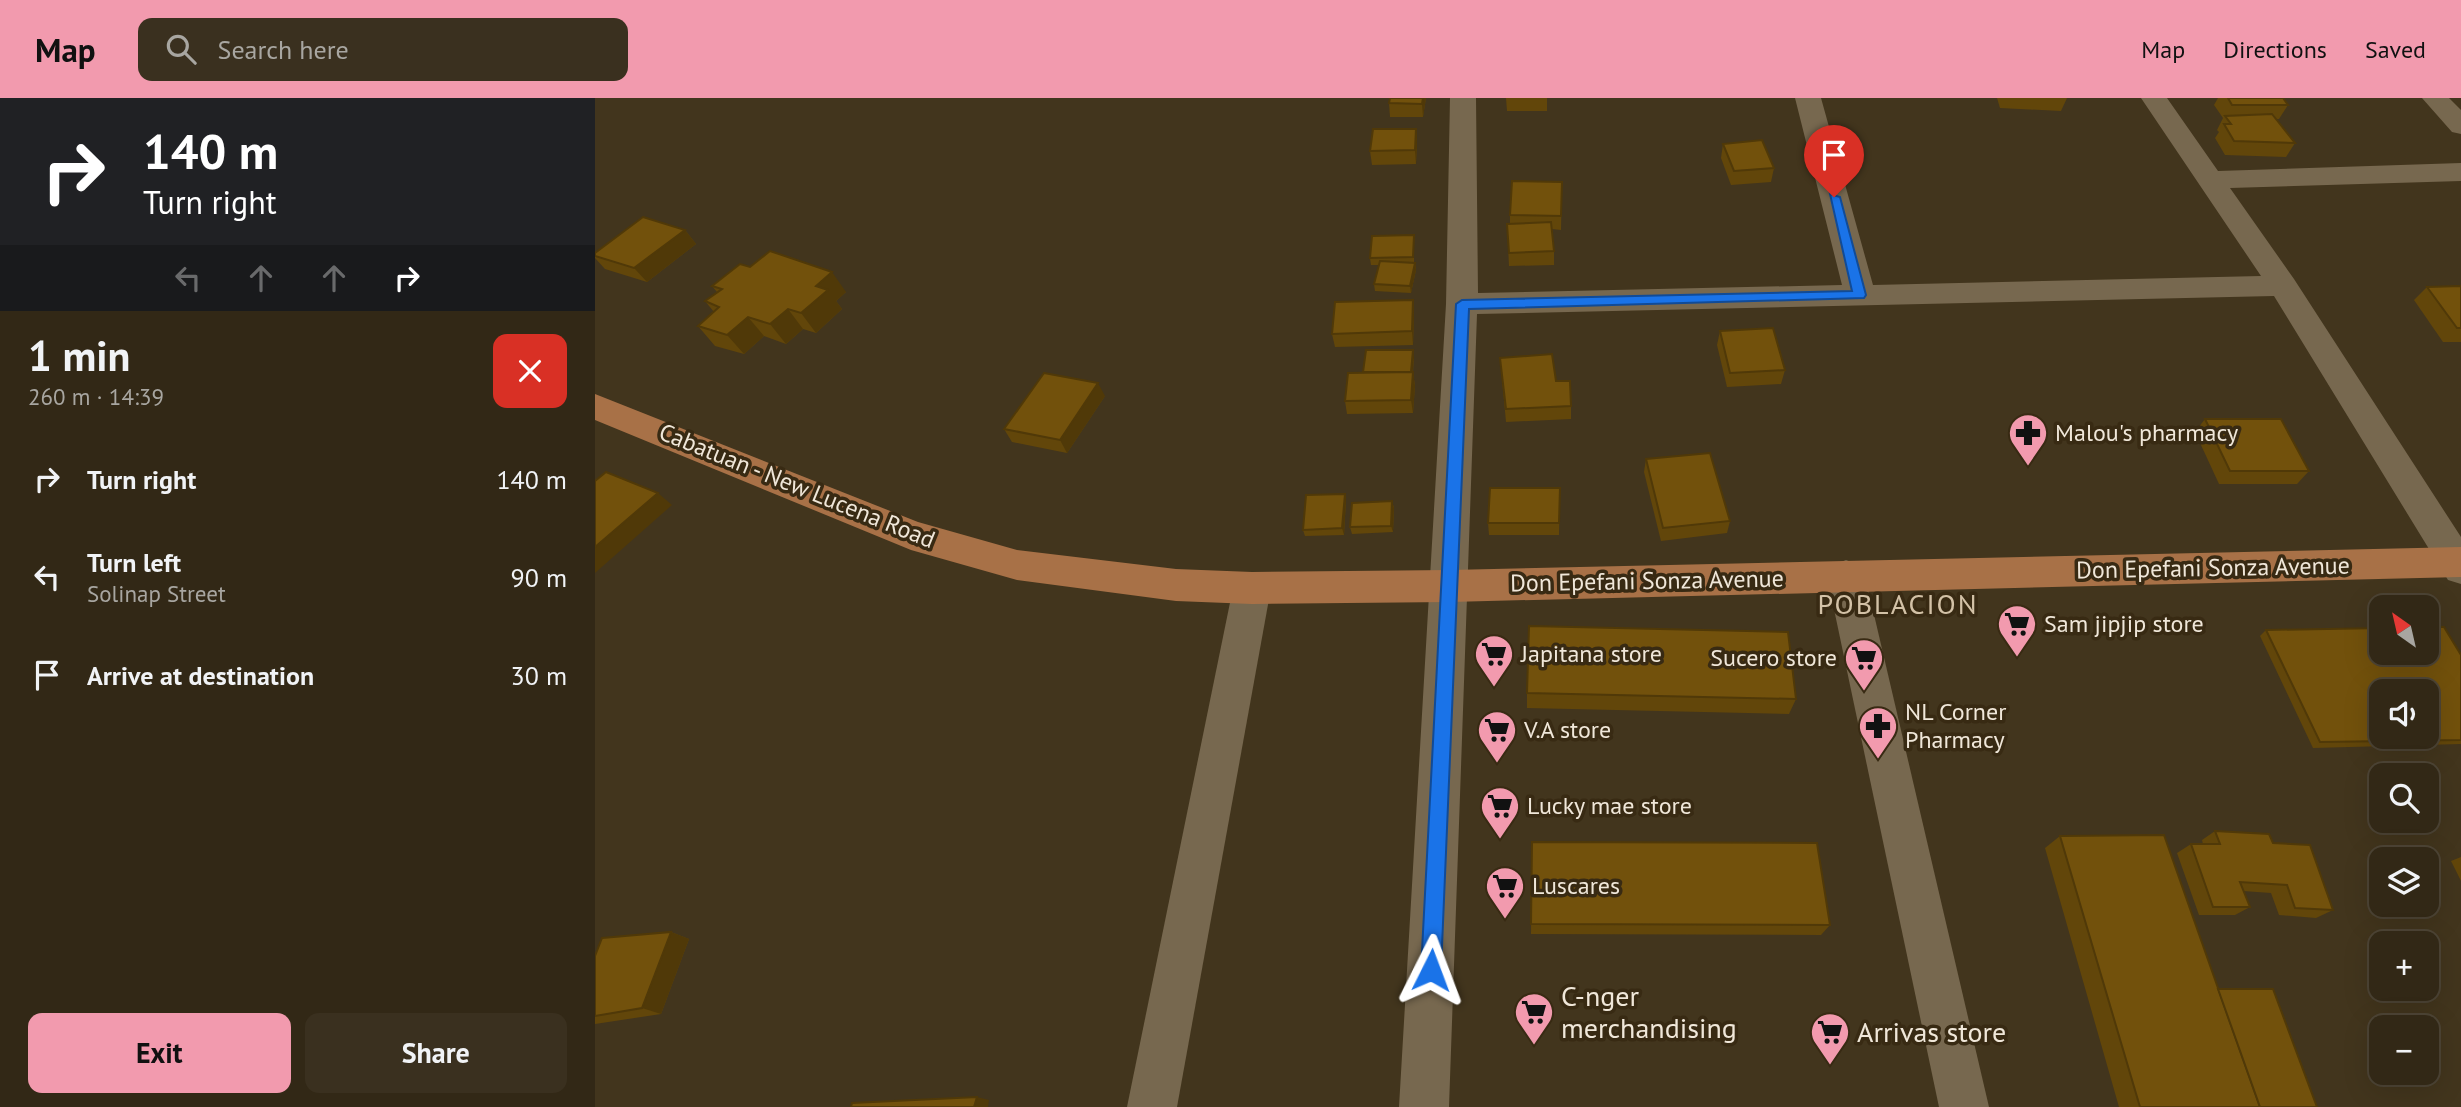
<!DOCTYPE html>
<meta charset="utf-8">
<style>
:root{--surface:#322816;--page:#3a301f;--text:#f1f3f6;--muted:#a8a6a1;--line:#4d4435;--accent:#f29aae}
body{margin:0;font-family:"PT Sans",sans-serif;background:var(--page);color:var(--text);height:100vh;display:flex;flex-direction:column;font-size:26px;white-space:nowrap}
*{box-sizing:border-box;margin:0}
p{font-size:23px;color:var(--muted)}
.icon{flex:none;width:38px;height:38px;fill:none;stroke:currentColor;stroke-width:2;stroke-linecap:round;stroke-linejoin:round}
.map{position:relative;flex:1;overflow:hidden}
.details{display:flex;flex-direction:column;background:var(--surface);width:595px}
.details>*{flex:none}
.guide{background:#202124;color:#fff;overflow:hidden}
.needle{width:46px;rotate:326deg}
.buttons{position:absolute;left:1774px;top:497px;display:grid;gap:14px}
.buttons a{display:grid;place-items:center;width:70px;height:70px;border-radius:14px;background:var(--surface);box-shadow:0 7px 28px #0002,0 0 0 2px var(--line);font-size:35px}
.pin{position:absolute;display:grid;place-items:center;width:60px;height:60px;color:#fff;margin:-72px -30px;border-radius:50% 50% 50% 0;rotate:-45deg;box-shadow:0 0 7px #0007}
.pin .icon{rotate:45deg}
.me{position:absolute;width:77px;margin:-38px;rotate:3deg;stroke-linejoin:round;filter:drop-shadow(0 0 5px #0008)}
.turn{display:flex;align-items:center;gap:24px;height:147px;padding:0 28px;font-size:32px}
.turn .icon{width:91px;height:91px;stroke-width:2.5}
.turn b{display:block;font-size:49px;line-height:60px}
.lanes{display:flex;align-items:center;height:66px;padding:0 28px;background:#0003;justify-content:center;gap:35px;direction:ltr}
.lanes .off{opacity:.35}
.round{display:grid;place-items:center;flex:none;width:74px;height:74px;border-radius:14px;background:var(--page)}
.overview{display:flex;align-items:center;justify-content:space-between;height:119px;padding:0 28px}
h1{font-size:42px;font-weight:700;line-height:52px}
.cta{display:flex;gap:14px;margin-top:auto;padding:14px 28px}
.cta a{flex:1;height:80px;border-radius:14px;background:var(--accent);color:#111;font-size:28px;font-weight:700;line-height:80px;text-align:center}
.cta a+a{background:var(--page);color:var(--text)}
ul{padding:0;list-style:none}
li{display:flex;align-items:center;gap:21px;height:98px;padding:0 28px}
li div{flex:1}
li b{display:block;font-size:26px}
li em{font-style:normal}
header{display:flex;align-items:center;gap:42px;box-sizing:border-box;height:98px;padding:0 35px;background:var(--accent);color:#111}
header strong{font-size:33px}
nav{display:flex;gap:38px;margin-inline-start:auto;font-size:24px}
.search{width:490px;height:63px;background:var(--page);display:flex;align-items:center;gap:18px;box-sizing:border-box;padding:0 24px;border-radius:14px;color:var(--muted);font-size:26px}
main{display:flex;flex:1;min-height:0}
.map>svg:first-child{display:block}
</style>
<header>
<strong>Map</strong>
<div class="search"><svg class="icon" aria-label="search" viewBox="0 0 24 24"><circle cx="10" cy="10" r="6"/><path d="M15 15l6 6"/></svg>Search here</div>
<nav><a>Map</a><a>Directions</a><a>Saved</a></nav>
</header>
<main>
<section class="details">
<div class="guide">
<div class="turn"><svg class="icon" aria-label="right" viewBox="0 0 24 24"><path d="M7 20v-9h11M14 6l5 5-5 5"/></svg><div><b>140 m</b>Turn right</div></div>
<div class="lanes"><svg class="icon off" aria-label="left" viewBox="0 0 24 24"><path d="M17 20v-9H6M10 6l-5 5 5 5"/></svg><svg class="icon off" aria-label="ahead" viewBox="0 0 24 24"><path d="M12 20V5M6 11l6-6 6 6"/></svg><svg class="icon off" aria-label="ahead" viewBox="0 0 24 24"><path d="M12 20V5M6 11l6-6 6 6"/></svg><svg class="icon" aria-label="right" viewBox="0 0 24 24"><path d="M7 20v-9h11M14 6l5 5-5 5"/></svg></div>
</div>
<div class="overview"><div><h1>1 min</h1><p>260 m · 14:39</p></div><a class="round" style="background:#d93025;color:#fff"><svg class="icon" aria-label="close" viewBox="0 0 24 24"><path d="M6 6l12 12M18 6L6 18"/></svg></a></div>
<ul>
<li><svg class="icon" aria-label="right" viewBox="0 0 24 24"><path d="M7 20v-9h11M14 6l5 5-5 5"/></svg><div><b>Turn right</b></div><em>140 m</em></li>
<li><svg class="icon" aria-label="left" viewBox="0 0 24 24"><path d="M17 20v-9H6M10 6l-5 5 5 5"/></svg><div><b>Turn left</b><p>Solinap Street</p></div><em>90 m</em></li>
<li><svg class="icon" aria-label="arrive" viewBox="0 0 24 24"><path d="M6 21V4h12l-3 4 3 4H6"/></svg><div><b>Arrive at destination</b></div><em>30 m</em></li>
</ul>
<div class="cta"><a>Exit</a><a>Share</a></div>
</section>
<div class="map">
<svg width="1866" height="1009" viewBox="0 0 1866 1009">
<rect width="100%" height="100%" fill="#42351d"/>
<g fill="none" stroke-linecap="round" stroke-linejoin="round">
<!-- minor -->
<g fill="#77684f" fill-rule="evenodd">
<polygon points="855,0 881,0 883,195 1247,187 1200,0 1226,0 1278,187 1666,178 1546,0 1572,0 1623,73 1866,65 1866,83 1635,90 1699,181 1866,439 1866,486 1853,482 1679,198 882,216 854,1009 804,1009 851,206"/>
<polygon points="1827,0 1854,0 1866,12 1866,36 1857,34"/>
<polygon points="1251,462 1264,467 1270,478 1394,1009 1344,1009 1232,478 1238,467"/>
<polygon points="657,474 670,479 676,490 582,1009 532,1009 638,490 644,479"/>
</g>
<!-- major -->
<polygon fill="#a87147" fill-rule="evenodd" points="0,296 323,424 422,452 581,471 657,474 855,472 1866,449 1866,479 855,504 657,506 581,503 422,482 316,452 0,322"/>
</g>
<!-- wall -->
<g fill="#62460a">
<polygon points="831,0 828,19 795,19 794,5"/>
<polygon points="911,0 952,0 952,13 912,13"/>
<polygon points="1402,0 1472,0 1466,13 1405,10"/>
<polygon points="1623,0 1688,0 1693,7 1684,21 1681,21 1700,45 1691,59 1630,57 1620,40 1624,34 1622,32 1628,20 1619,7"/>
<polygon points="821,31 822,44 821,66 777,67 775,53"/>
<polygon points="1128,46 1179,70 1176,84 1136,87 1126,60"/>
<polygon points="967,84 966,132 957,131 959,153 959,167 914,168 912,126 915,126 915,117"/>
<polygon points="90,132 101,146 52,184 10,171 0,160 0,155"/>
<polygon points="819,137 819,165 820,165 821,172 816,195 780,193 779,186 784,167 776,167 775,160"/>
<polygon points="155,169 251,194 241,203 247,211 221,235 208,231 191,246 169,238 149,256 120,248 103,228 119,214 110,203 122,194 117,188"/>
<polygon points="1866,188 1866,244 1848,244 1819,202 1832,189"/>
<polygon points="818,202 819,215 818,247 740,249 737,236"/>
<polygon points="1125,233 1190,272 1186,286 1132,289 1122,247"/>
<polygon points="819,259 818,274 820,288 818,315 752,316 750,303 768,275 768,274"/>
<polygon points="905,260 961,283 976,308 976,321 911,324"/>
<polygon points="510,298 472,355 417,344 409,331"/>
<polygon points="1610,321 1714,373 1702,386 1624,386 1600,334"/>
<polygon points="1051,361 1135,423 1132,435 1066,443 1049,374"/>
<polygon points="965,390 964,437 894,437 893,425"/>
<polygon points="750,396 751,402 749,437 710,438 708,432"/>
<polygon points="797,403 799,410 798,434 757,436 755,429"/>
<polygon points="1671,532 1866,557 1866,646 1718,650 1665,538"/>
<polygon points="932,595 1201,601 1194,616 932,610"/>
<polygon points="1620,733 1678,745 1738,812 1721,820 1684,817 1676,795 1648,793 1655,809 1640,817 1604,817 1582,755 1596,746 1608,746 1607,742"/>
<polygon points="1465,738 1623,891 1722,1009 1524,1009 1450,750"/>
<polygon points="937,744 1235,827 1226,837 936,836"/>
<polygon points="1866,759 1866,783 1856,763"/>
<polygon points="76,834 94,841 66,916 0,926 0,858"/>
</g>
<!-- shaded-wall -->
<g fill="#503908">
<polygon points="828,0 831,0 828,19 827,6"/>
<polygon points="821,31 822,44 821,66 820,52"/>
<polygon points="90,132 101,146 52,184 39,170"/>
<polygon points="820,165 821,172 816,195 815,188"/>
<polygon points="237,174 251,194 241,203 247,211 221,235 206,215 221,188"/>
<polygon points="818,202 819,215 818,247 817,233"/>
<polygon points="193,211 208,231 191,246 175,226"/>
<polygon points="153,219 169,238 149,256 132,237"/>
<polygon points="818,252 819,259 817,280 816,274"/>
<polygon points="818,274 820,288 818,315 816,302"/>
<polygon points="503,285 510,298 472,355 465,342"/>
<polygon points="63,395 77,407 0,475 0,449"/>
<polygon points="750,396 751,402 749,437 747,430"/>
<polygon points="797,403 799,410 798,434 796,428"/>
<polygon points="76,834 94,841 66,916 47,910"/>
<polygon points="382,999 394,1002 393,1009 379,1009"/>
</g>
<!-- building -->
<g fill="#72510c" stroke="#503908" stroke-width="2" fill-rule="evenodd">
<polygon points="795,0 828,0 827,6 794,5"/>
<polygon points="1633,0 1688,0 1693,7 1637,7"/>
<polygon points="1677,16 1700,45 1639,43 1629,26 1636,26 1630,18"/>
<polygon points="778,31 821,31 820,52 775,53"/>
<polygon points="1167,42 1179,70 1139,73 1128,46"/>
<polygon points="917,83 967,84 966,118 915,117"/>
<polygon points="48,119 90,132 39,170 0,158 0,155"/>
<polygon points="956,124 959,153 914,155 912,126"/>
<polygon points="819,137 818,159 775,160 777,138"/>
<polygon points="175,153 237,174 221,188 233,192 206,215 193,211 175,226 153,219 132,237 103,228 124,209 110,203 127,191 117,188 145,166 155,169"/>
<polygon points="785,163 820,165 815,188 779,186"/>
<polygon points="1866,188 1866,230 1862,230 1832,189"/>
<polygon points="818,202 817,233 737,236 740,204"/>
<polygon points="1178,230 1190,272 1135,275 1125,233"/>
<polygon points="771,252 818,252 816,274 768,274"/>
<polygon points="957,256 961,283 975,283 976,308 911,311 905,260"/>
<polygon points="818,274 816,302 750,303 753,275"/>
<polygon points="449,275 503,285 465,342 409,331"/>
<polygon points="1610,321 1686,321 1714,373 1635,373"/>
<polygon points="1115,355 1135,423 1068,430 1051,361"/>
<polygon points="11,374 63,395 0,449 0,383"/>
<polygon points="895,390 965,390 964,425 893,425"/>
<polygon points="750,396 747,430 708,432 711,397"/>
<polygon points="797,403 796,428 755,429 757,405"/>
<polygon points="934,528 1193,534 1201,601 932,595"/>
<path d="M1832 529H1849L1866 557V642L1725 644 1671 532 1787 530V555H1832ZM1787 593H1832V639H1787Z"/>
<polygon points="1620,733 1674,736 1678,745 1715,747 1738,812 1700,810 1692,787 1645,784 1655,809 1618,809 1596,746 1625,746"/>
<polygon points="1569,737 1665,1009 1545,1009 1465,738"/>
<polygon points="937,744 1222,745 1235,827 936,826"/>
<polygon points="76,834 47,910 0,918 0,858 7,840"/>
<polygon points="1623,891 1678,891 1722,1009 1665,1009"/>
<polygon points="382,999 379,1009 256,1009 257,1005"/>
</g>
<!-- route -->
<polygon fill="#1a73e8" stroke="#114b97" stroke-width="2" points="1235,96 1245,99 1271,197 1269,200 874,211 846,872 843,879 836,882 829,879 826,872 861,206 867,202 1257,193"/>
<!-- icons -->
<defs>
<g id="pharmacy-pin" transform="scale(2.0125)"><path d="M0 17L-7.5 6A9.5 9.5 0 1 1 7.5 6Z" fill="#f29aae" stroke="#382a13"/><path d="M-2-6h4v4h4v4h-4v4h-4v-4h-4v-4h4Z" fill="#111"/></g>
<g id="supermarket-pin" transform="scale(2.0125)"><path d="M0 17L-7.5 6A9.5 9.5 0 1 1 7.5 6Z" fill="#f29aae" stroke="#382a13"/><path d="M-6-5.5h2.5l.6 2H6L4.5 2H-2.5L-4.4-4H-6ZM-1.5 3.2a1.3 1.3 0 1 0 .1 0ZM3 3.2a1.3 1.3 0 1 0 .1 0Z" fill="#111"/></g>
</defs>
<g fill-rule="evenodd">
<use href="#pharmacy-pin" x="1433" y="335"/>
<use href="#supermarket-pin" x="1422" y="526"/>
<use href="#supermarket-pin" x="899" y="556"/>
<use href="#supermarket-pin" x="1269" y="560"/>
<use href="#pharmacy-pin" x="1283" y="628"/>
<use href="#supermarket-pin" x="902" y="632"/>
<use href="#supermarket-pin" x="905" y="708"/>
<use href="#supermarket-pin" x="910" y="788"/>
<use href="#supermarket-pin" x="939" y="914"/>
<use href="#supermarket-pin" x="1235" y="934"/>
</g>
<g text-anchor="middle" stroke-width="7" stroke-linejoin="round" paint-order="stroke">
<!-- poi labels -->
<g font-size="24" fill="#f0e7d9" stroke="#382a13" text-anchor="start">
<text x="1460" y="343">Malou's pharmacy</text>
<text x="1449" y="534">Sam jipjip store</text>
<text x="926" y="564">Japitana store</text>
<text x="1242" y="568" text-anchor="end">Sucero store</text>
<text x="1310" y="622">NL Corner<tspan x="1310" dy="28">Pharmacy</tspan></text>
<text x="929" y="640">V.A store</text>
<text x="932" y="716">Lucky mae store</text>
<text x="937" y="796">Luscares</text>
</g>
<!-- street labels -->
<g font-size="24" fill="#f0e7d9" stroke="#382a13">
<text transform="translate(202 388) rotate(22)" y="8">Cabatuan - New Lucena Road</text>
<text transform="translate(1618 470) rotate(-1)" y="8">Don Epefani Sonza Avenue</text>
<text transform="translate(1052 483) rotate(-1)" y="8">Don Epefani Sonza Avenue</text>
</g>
<!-- quarter labels -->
<g font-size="28" letter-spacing="2" fill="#d3c2a7" stroke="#382a13">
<text x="1303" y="516">POBLACION</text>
</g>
<!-- near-poi labels -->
<g font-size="28" fill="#f0e7d9" stroke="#382a13" text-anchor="start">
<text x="966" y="908">C-nger<tspan x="966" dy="32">merchandising</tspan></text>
<text x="1262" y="944">Arrivas store</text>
</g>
</g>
</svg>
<div class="buttons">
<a><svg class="needle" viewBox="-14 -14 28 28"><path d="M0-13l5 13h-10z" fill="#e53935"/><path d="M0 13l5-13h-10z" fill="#a8a6a1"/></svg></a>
<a><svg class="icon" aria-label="sound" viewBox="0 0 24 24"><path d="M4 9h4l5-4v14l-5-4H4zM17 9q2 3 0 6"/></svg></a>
<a><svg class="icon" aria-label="search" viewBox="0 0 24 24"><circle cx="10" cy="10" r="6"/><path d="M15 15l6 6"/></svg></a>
<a><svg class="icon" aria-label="layers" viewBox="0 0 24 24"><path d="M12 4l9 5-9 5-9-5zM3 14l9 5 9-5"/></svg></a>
<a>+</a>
<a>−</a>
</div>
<div class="pin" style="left:1239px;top:99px;background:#d93025"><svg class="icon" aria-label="arrive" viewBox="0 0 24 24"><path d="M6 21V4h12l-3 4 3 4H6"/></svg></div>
<svg class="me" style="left:836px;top:872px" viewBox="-20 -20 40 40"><path d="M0-17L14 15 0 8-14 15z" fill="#1a73e8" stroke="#fff" stroke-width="4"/></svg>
</div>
</main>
